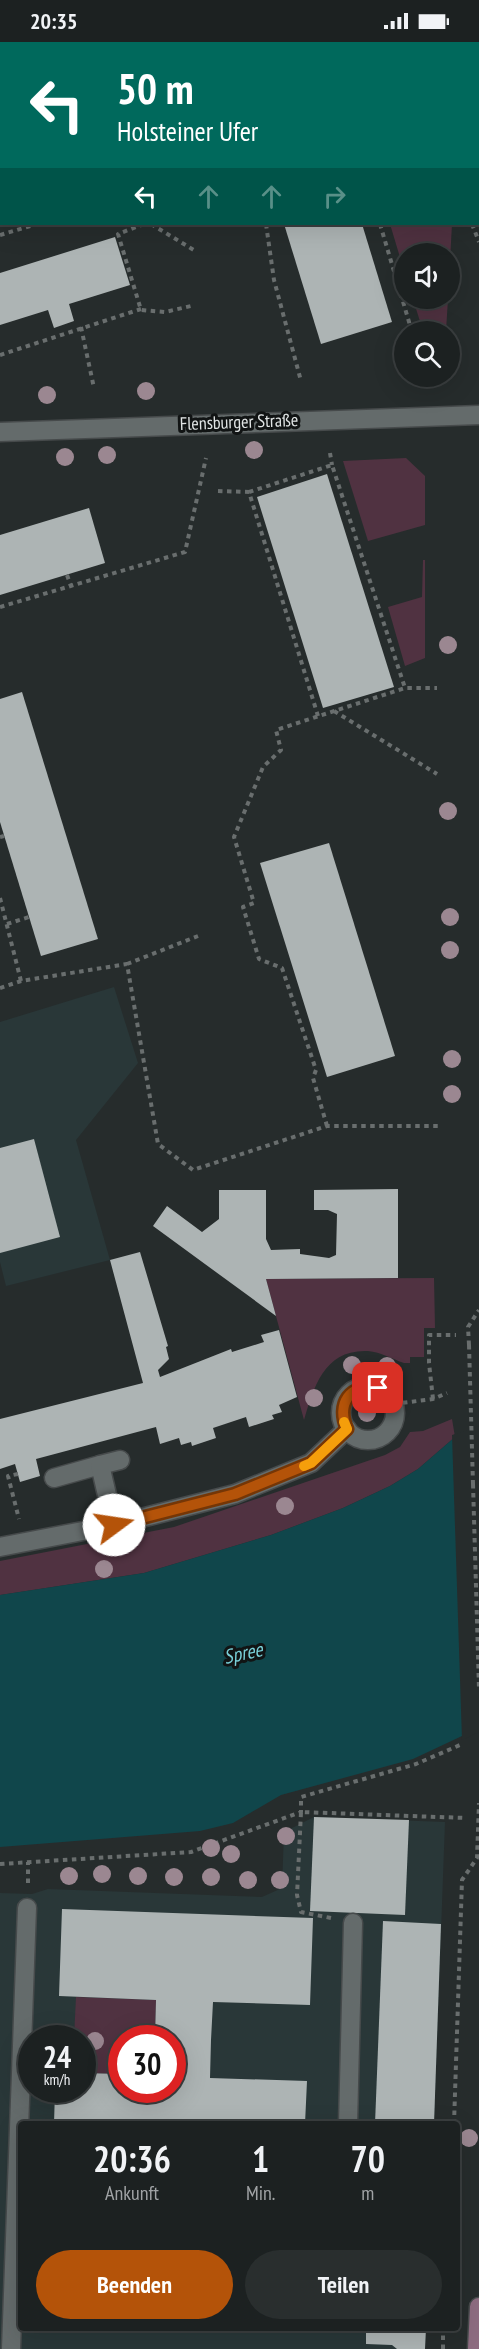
<!DOCTYPE html>
<html lang="de">
<meta charset="utf-8">
<style>
:root{--surface:#1c2121;--page:#292e2e;--text:#f1f3f6;--muted:#a0a3a5;--line:#3a3e3f;--accent:#b45309}
body{margin:0;font-family:"PT Sans Narrow",sans-serif;background:var(--page);color:var(--text);height:100vh;display:flex;flex-direction:column;font-size:22px;white-space:nowrap}
*{box-sizing:border-box;margin:0}
p{font-size:20px;color:var(--muted)}
.icon{flex:none;width:33px;height:33px;fill:none;stroke:currentColor;stroke-width:2;stroke-linecap:round;stroke-linejoin:round}
.map{position:relative;flex:1;overflow:hidden}
.side{position:absolute;left:18px;top:2079px;width:442px;height:210px;display:flex;flex-direction:column;background:var(--surface);border-radius:6px;box-shadow:0 6px 24px #0002,0 0 0 2px var(--line)}
.side>*{flex:none}
.guide{position:absolute;left:0px;top:0px;width:480px;height:183px;box-shadow:0 6px 24px #0002,0 0 0 2px var(--line);background:#00695c;color:#fff;overflow:hidden}
.fabs{position:absolute;left:394px;top:201px;display:grid;gap:12px}
.fabs a{display:grid;place-items:center;width:66px;height:66px;border-radius:50%;background:var(--surface);box-shadow:0 6px 24px #0002,0 0 0 2px var(--line);font-size:30px}
.speed{position:absolute;left:18px;top:1983px;display:flex;gap:12px;font-size:30px;font-weight:700;text-align:center}
.speed>*{display:grid;place-content:center;width:78px;height:78px;border-radius:50%;background:var(--surface);box-shadow:0 6px 24px #0002,0 0 0 2px var(--line);line-height:1}
.speed small{font-size:15px;font-weight:400}
.speed .limit{border:9px solid #d22;background:#fff;color:#111}
.pin{position:absolute;display:grid;place-items:center;width:51px;height:51px;color:#fff;margin:-26px;border-radius:12px;box-shadow:0 3px 9px #0006}
.me{position:absolute;width:66px;margin:-33px;rotate:76deg;stroke-linejoin:round;filter:drop-shadow(0 0 4px #0008)}
.turn{display:flex;align-items:center;gap:21px;height:126px;padding:0 18px;font-size:27px}
.turn .icon{width:78px;height:78px;stroke-width:2.5}
.turn b{display:block;font-size:42px;line-height:51px}
.lanes{display:flex;align-items:center;height:57px;padding:0 18px;background:#0003;justify-content:center;gap:30px;direction:ltr}
.lanes .off{opacity:.35}
.eta{display:flex;justify-content:space-evenly;align-items:center;height:102px;text-align:center}
.eta b{font-size:36px;font-weight:700;line-height:42px}
.primary-button{display:flex;gap:12px;margin-top:auto;padding:12px 18px}
.primary-button a{flex:1;height:69px;border-radius:36px;background:var(--accent);color:#fff;font-size:24px;font-weight:700;line-height:69px;text-align:center}
.primary-button a+a{background:var(--page);color:var(--text)}
.status{display:flex;justify-content:space-between;align-items:center;height:42px;padding:0 30px;background:var(--surface);direction:ltr}
.status svg{height:16px;fill:currentColor}
.map>svg:first-child{display:block}
</style>
<div class="status"><b>20:35</b><svg viewBox="0 0 49 12"><path d="M0 12V9h3v3zM5 12V6h3v6zM10 12V3h3v9zM15 12V0h3v12zM26 1h20v11H26zM47 4h2v5h-2z"/></svg></div>
<div class="map">
<svg width="479" height="2307" viewBox="0 0 479 2307">
<rect width="100%" height="100%" fill="#262c2c"/>
<!-- built -->
<g fill="#293738" fill-rule="evenodd">
<polygon points="114,945 138,1021 76,1098 110,1218 6,1244 0,1220 0,980"/>
<path d="M314 1775 445 1780 434 2082H21V2286H426L425 2307H0V1851L32 1852 48 1847 262 1855 282 1846 284 1790ZM32 1996H82V2048H32ZM122 1996H172V2048H122Z"/>
</g>
<!-- green -->
<g fill="#503241">
<polygon points="334,0 447,0 448,1 335,1"/>
<polygon points="390,182 452,182 450,219 450,212 405,212 405,232"/>
<polygon points="413,257 448,257 446,289 423,289"/>
<polygon points="406,416 425,434 425,483 368,499 343,419"/>
<polygon points="423,518 425,518 425,616 405,624 388,565 422,555"/>
<path d="M434 1236 435 1286H424V1315H410V1321H404C392 1317 381 1310 368 1309 324 1307 314 1345 304 1378L266 1237Z"/>
<polygon points="452,1377 455,1395 418,1427 390,1444 343,1466 271,1493 144,1531 0,1553 0,1519 174,1485 385,1413 400,1405 410,1390 423,1389"/>
<polygon points="76,1955 156,1958 155,1996 122,1996 121,2032 83,2031 82,1996 74,1996"/>
</g>
<!-- water -->
<polygon fill="#10464b" points="455,1395 479,1686 413,1717 281,1753 233,1781 200,1789 0,1805 0,1553 144,1531 271,1493 343,1466 390,1444 418,1427"/>
<!-- pier -->
<polygon fill="#262c2c" points="479,1384 479,1690 462,1698 452,1393"/>
<!-- building -->
<g fill="#adb4b4">
<polygon points="284,182 362,182 392,280 321,302"/>
<polygon points="115,195 130,243 69,262 74,279 54,286 48,268 0,283 0,231"/>
<polygon points="327,432 394,645 323,666 257,455"/>
<polygon points="89,466 105,521 0,553 0,493"/>
<polygon points="22,650 98,897 41,914 0,780 0,657"/>
<polygon points="329,801 395,1014 327,1035 260,821"/>
<polygon points="34,1097 60,1195 0,1211 0,1106"/>
<polygon points="398,1147 398,1236 266,1237 276,1274 153,1184 167,1164 202,1190 219,1177 219,1148 266,1148 266,1197 271,1208 300,1207 300,1212 329,1216 336,1213 337,1172 328,1168 314,1168 314,1148"/>
<polygon points="140,1210 168,1304 166,1305 169,1317 158,1328 160,1335 231,1307 232,1310 264,1300 261,1293 279,1288 297,1355 279,1363 282,1370 272,1373 274,1377 249,1385 246,1375 213,1386 216,1396 192,1404 191,1400 181,1403 179,1396 160,1402 156,1385 36,1417 40,1434 20,1440 15,1422 0,1427 0,1377 143,1341 110,1218"/>
<polygon points="314,1775 409,1778 405,1873 310,1869"/>
<polygon points="62,1867 313,1876 310,1963 213,1960 211,1998 210,2036 307,2039 305,2082 54,2082 55,2048 82,2048 82,2031 122,2032 122,2048 172,2048 172,1996 155,1996 156,1958 59,1954"/>
<polygon points="383,1879 441,1882 434,2082 375,2082"/>
<polygon points="256,2286 298,2286 297,2289"/>
<polygon points="366,2286 426,2286 425,2307 397,2307 392,2303 366,2302"/>
</g>
<g fill="none" stroke-linecap="round" stroke-linejoin="round">
<!-- lane casing -->
<g stroke="#464a4b" stroke-width="21">
<g id="lane">
<polyline points="54,1436 100,1423"/>
<polyline points="114,1483 100,1423 120,1418"/>
<polyline points="348,2082 353,1881"/>
<polyline points="11,2307 27,1866"/>
</g>
</g>
<!-- street casing -->
<g stroke="#464a4b" stroke-width="21">
<g id="street">
<polyline points="0,390 479,373"/>
<circle cx="368" cy="1371" r="27"/>
<polyline points="0,1505 114,1483 235,1452 311,1421 347,1387"/>
</g>
</g>
<!-- secondary casing -->
<g stroke="#464a4b" stroke-width="21">
<polyline id="secondary" points="477,2307 479,2265"/>
</g>
<!-- path -->
<g stroke="#696e6e" stroke-width="4" stroke-dasharray="4.5 4.5" stroke-linecap="butt">
<polyline points="326,0 326,2"/>
<polyline points="282,2 283,0"/>
<polyline points="0,103 2,102"/>
<polyline points="478,144 479,141"/>
<polyline points="144,182 118,192 141,268 165,270 191,264"/>
<polyline points="151,182 197,210"/>
<polyline points="266,182 274,238 301,339"/>
<polyline points="380,182 412,290"/>
<polyline points="472,182 479,200"/>
<polyline points="0,193 37,182"/>
<polyline points="81,285 94,346"/>
<polyline points="0,313 141,267"/>
<polyline points="426,334 426,337"/>
<polyline points="330,411 332,423"/>
<polyline points="218,449 249,450 318,674"/>
<polyline points="249,450 332,423 405,646"/>
<polyline points="67,533 71,544"/>
<polyline points="0,565 185,510 206,416"/>
<polyline points="334,669 437,732"/>
<polyline points="0,795 4,794"/>
<polyline points="0,856 21,939"/>
<polyline points="7,882 29,875"/>
<polyline points="127,922 198,894"/>
<polyline points="0,946 21,939 127,922 158,1102 193,1128 327,1084 438,1084"/>
<polyline points="327,1084 313,1036 316,1028 282,926 259,917 243,865 254,861 234,795 263,725 281,708 276,688 405,646 437,646"/>
<polyline points="469,1303 468,1285 479,1268"/>
<polyline points="433,1357 429,1321 429,1293 456,1293"/>
<polyline points="394,1362 433,1357 447,1351"/>
<polyline points="18,1432 8,1434 19,1477"/>
<polyline points="473,1442 479,1647"/>
<polyline points="0,1822 191,1810 301,1770 301,1755 416,1722 460,1703"/>
<polyline points="28,1841 28,1820"/>
<polyline points="331,1876 301,1870 297,1853 301,1770 466,1776"/>
<polyline points="454,2082 462,1838 477,1816 479,1761"/>
<polyline points="443,2307 443,2286"/>
</g>
<!-- lane -->
<use href="#lane" stroke="#646b6b" stroke-width="18"/>
<!-- street -->
<use href="#street" stroke="#646b6b" stroke-width="18"/>
<!-- secondary -->
<use href="#secondary" stroke="#8d6c80" stroke-width="18"/>
<!-- path-bridge -->
<polyline stroke="#696e6e" stroke-width="4" stroke-dasharray="4.5 4.5" stroke-linecap="butt" points="469,1303 473,1442"/>
</g>
<!-- trees -->
<g fill="#9b8791">
<circle cx="146" cy="349" r="9"/>
<circle cx="47" cy="353" r="9"/>
<circle cx="254" cy="408" r="9"/>
<circle cx="107" cy="413" r="9"/>
<circle cx="65" cy="415" r="9"/>
<circle cx="448" cy="603" r="9"/>
<circle cx="448" cy="769" r="9"/>
<circle cx="450" cy="875" r="9"/>
<circle cx="450" cy="908" r="9"/>
<circle cx="452" cy="1017" r="9"/>
<circle cx="452" cy="1052" r="9"/>
<circle cx="352" cy="1323" r="9"/>
<circle cx="387" cy="1324" r="9"/>
<circle cx="314" cy="1356" r="9"/>
<circle cx="367" cy="1371" r="9"/>
<circle cx="285" cy="1464" r="9"/>
<circle cx="104" cy="1527" r="9"/>
<circle cx="286" cy="1794" r="9"/>
<circle cx="211" cy="1806" r="9"/>
<circle cx="231" cy="1812" r="9"/>
<circle cx="102" cy="1832" r="9"/>
<circle cx="69" cy="1834" r="9"/>
<circle cx="138" cy="1834" r="9"/>
<circle cx="174" cy="1835" r="9"/>
<circle cx="211" cy="1835" r="9"/>
<circle cx="248" cy="1838" r="9"/>
<circle cx="280" cy="1838" r="9"/>
<circle cx="95" cy="1999" r="9"/>
<circle cx="469" cy="2096" r="9"/>
</g>
<g fill="none" stroke-linecap="round" stroke-linejoin="round">
<!-- route casing -->
<g stroke="#753606" stroke-width="15">
<path id="route" d="M114 1483 235 1452 311 1421 347 1387C336 1362 350 1341 378 1346"/>
</g>
<!-- route -->
<use href="#route" stroke="#b45309" stroke-width="10"/>
<!-- slow -->
<polyline stroke="#f59e0b" stroke-width="10" points="304,1424 311,1421 347,1387 344,1380"/>
</g>
<g text-anchor="middle" stroke-width="6" stroke-linejoin="round" paint-order="stroke">
<!-- street labels -->
<g font-size="18" fill="#e1e5e5" stroke="#111414">
<text transform="translate(239 380) rotate(-2)" y="6">Flensburger Straße</text>
</g>
<!-- water labels -->
<g font-size="20" font-style="italic" fill="#79d0d8" stroke="#111414">
<text transform="translate(243 1611) rotate(-12)" y="7">Spree</text>
</g>
</g>
</svg>
<div class="fabs">
<a><svg class="icon" aria-label="sound" viewBox="0 0 24 24"><path d="M4 9h4l5-4v14l-5-4H4zM17 9q2 3 0 6"/></svg></a>
<a><svg class="icon" aria-label="search" viewBox="0 0 24 24"><circle cx="10" cy="10" r="6"/><path d="M15 15l6 6"/></svg></a>
</div>
<div class="speed"><div>24<small>km/h</small></div><div class="limit">30</div></div>
<div class="pin" style="left:378px;top:1346px;background:#d93025"><svg class="icon" aria-label="arrive" viewBox="0 0 24 24"><path d="M6 21V4h12l-3 4 3 4H6"/></svg></div>
<svg class="me" style="left:114px;top:1483px" viewBox="-20 -20 40 40"><circle r="19" fill="#fff"/><path d="M0-13L10 11 0 6-10 11z" fill="#b45309"/></svg>
<div class="guide">
<div class="turn"><svg class="icon" aria-label="left" viewBox="0 0 24 24"><path d="M17 20v-9H6M10 6l-5 5 5 5"/></svg><div><b>50 m</b>Holsteiner Ufer</div></div>
<div class="lanes"><svg class="icon" aria-label="left" viewBox="0 0 24 24"><path d="M17 20v-9H6M10 6l-5 5 5 5"/></svg><svg class="icon off" aria-label="ahead" viewBox="0 0 24 24"><path d="M12 20V5M6 11l6-6 6 6"/></svg><svg class="icon off" aria-label="ahead" viewBox="0 0 24 24"><path d="M12 20V5M6 11l6-6 6 6"/></svg><svg class="icon off" aria-label="right" viewBox="0 0 24 24"><path d="M7 20v-9h11M14 6l5 5-5 5"/></svg></div>
</div>
<section class="side">
<div class="eta">
<div><b>20:36</b><p>Ankunft</p></div>
<div><b>1</b><p>Min.</p></div>
<div><b>70</b><p>m</p></div>
</div>
<div class="primary-button"><a>Beenden</a><a>Teilen</a></div>
</section>
</div>
